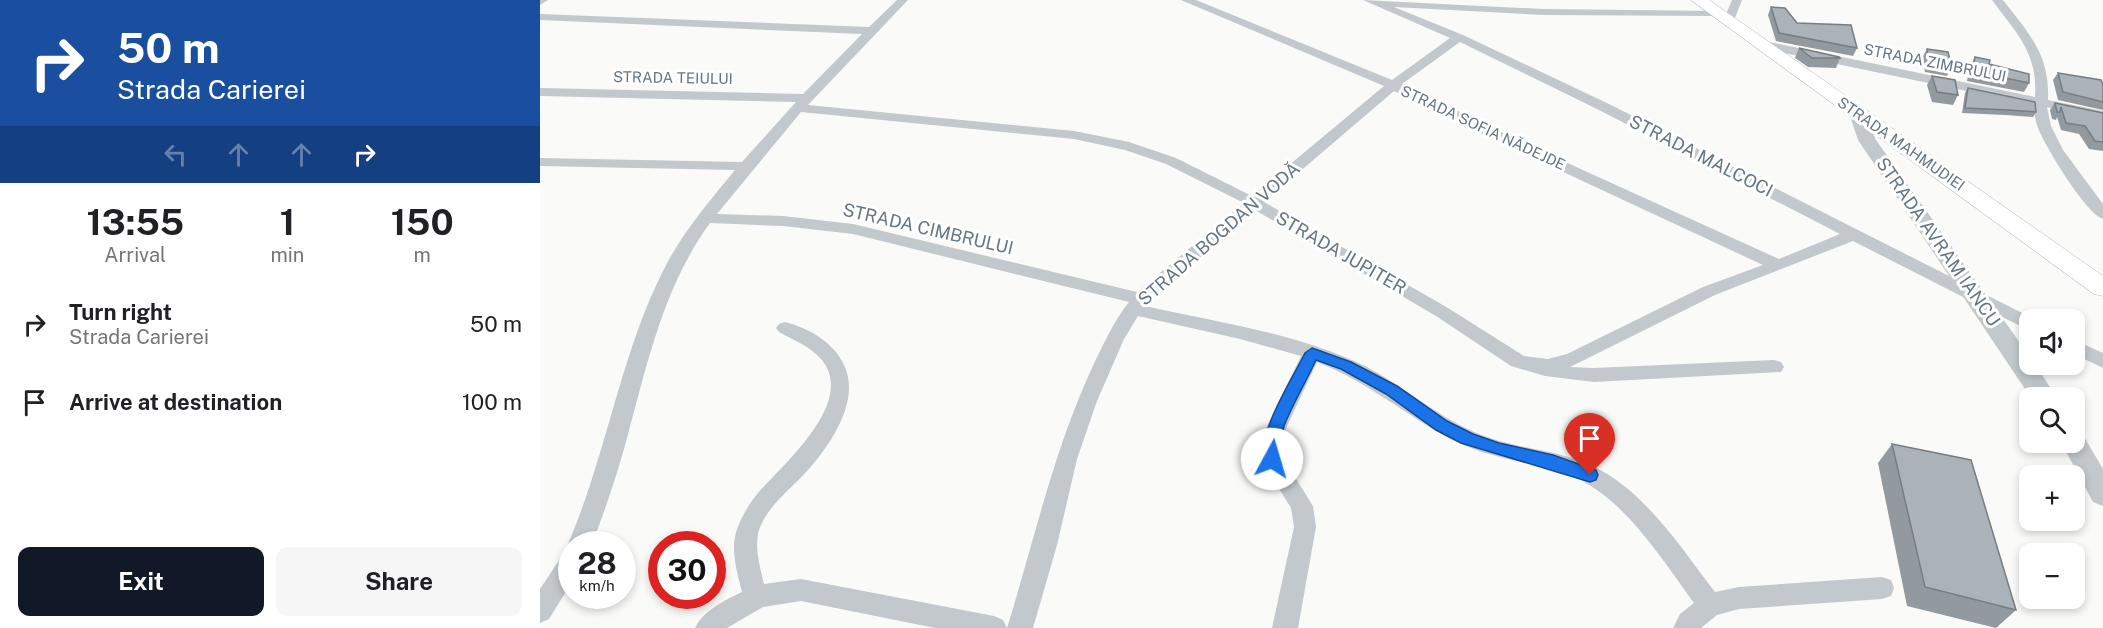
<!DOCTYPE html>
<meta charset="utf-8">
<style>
:root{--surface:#fff;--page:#f6f6f6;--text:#202124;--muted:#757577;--accent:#111827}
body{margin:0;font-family:"Public Sans",sans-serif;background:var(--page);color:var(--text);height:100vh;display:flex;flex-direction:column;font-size:22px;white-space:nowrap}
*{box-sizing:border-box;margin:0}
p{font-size:20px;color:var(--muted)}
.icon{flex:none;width:33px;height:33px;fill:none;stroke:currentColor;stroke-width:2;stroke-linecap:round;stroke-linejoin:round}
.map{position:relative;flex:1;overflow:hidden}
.drawer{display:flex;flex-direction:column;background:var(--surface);width:540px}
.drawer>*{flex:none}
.hud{background:#1a4fa0;color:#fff;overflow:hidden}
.buttons{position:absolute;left:1479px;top:309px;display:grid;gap:12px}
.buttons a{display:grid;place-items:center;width:66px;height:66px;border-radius:12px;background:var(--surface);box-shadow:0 3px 9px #0003;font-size:30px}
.speed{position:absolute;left:18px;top:531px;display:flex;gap:12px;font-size:30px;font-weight:700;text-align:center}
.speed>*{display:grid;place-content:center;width:78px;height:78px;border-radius:50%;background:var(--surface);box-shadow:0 3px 9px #0003;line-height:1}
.speed small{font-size:15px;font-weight:400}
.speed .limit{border:9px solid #d22;background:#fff;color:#111}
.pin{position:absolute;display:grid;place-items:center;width:51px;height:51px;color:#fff;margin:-62px -26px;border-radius:50% 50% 50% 0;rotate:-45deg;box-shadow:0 0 6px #0007}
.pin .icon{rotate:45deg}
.me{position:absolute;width:66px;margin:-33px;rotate:6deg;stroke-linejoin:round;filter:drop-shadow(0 0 4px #0008)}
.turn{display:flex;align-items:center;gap:21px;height:126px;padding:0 18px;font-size:27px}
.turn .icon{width:78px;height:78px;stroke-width:2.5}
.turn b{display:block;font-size:42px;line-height:51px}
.lanes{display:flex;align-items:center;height:57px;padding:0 18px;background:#0003;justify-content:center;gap:30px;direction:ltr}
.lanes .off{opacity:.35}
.eta{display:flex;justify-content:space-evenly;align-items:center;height:102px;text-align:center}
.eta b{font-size:36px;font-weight:700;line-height:42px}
.action{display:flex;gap:12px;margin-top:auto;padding:12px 18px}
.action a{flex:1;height:69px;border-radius:12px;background:var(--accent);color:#fff;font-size:24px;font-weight:700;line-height:69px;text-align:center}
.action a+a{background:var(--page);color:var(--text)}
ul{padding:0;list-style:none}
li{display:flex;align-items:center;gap:18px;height:78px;padding:0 18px}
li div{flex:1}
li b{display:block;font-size:22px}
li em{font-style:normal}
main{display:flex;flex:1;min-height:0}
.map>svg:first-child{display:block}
</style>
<main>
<section class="drawer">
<div class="hud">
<div class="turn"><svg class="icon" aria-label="right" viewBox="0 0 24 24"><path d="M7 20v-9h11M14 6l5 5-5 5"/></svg><div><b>50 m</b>Strada Carierei</div></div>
<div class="lanes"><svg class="icon off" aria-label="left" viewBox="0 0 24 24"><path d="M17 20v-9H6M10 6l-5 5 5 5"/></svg><svg class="icon off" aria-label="ahead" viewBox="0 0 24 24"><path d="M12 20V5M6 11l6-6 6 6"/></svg><svg class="icon off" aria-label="ahead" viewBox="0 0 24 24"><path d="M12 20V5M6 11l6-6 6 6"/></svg><svg class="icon" aria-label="right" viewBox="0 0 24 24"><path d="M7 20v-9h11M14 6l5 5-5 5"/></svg></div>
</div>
<div class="eta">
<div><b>13:55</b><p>Arrival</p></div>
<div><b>1</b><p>min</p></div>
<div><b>150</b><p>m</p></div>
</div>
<ul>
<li><svg class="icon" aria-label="right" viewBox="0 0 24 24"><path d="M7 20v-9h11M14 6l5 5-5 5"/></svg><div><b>Turn right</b><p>Strada Carierei</p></div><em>50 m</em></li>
<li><svg class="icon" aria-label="arrive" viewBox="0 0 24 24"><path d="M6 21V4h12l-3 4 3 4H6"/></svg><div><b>Arrive at destination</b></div><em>100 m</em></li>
</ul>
<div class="action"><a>Exit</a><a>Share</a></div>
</section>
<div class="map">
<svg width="1563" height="628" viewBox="0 0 1563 628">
<rect width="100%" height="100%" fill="#fafaf8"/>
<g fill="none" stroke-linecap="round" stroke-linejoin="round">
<!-- secondary casing -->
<g stroke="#b3babf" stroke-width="1">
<polygon id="secondary" points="1151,0 1169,0 1563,276 1563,296 1554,294"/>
</g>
<!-- minor -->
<g fill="#c3c8cc" fill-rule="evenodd">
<polygon points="0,0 8,0 0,5"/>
<path d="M357 0H368L268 105 534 131 589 142 636 158 712 196 844 86 641 0H656L852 80 910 38 823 0 1003 9 1181 11V15L1177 16 1003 15 854 7 923 35 1069 104 1496 320H1490V330L1484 328 1313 241 1175 295 1030 367 1054 368 1234 360 1241 362 1244 367 1241 372 1054 382 1005 376 971 366 896 316 715 210 605 306C679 323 759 333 827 367 863 386 894 414 932 431 966 447 1005 448 1041 461 1100 483 1138 544 1175 592L1199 587 1342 577 1351 580 1354 588 1351 596 1342 599 1199 609 1177 615 1161 628H1133L1140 614 1154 603C1118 554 1080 490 1019 471 985 461 948 458 915 441 867 417 829 382 777 362L747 426 741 444 743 458 773 506 776 527 758 628H732L754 527 751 508 721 459V444L727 426 761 356 700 339 598 316 584 339 557 401 537 459 517 545 493 628H467C494 541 513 453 551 370 562 347 573 322 589 302L313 234 243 226 170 223C121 290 106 371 84 449 75 481 64 513 52 544H32V582L9 619 0 623V589L24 553 31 550 28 544C66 456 80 357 122 273 141 234 168 203 195 170L0 166V158L202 162 256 102 0 96V88L263 94 322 34 0 20V14L329 27ZM920 42 1059 110 1300 234 1239 259 990 146 862 84ZM854 91 980 152 1223 265 1163 287 1027 354 1008 359 984 356 908 308 724 202ZM261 112 534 139 585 150 626 164 704 203 597 292 313 224 243 216 177 214Z"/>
<polygon points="1192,0 1202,0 1193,23 1189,24 1183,21"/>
<path d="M1452 0H1463C1489 34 1510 54 1508 100L1563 111V119L1507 107 1511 126 1523 150 1563 204V219C1546 214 1505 146 1498 128 1495 120 1494 113 1494 105L1220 48 1214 44 1220 40 1495 97C1498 52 1476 33 1452 0Z"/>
<path d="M245 322C268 328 292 341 303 363 322 398 292 443 268 470 252 488 227 506 219 530 214 547 220 567 224 584L261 579 454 616 463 620 467 628H395L261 601 223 607 187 628H155C163 611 185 600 202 592 197 572 190 549 197 529 202 516 209 504 218 493 242 465 318 402 281 359 270 346 253 340 239 332L236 328 239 324Z"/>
<polygon points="1534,340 1563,353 1563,368 1534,354"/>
</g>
<!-- tertiary -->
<g fill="#c3c8cc" fill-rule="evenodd">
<polygon points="1317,108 1323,109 1336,140 1490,357 1490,364 1495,364 1517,398 1491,398 1318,140 1309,113"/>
<polygon points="1534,432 1543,435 1563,469 1563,506 1553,502 1521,442 1534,442"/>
</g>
<!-- secondary -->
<use href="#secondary" fill="#fff" fill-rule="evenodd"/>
</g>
<!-- wall -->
<g fill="#929a9f">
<polygon points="1231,7 1257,23 1317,48 1313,56 1236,41 1228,15"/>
<polygon points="1259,48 1300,58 1296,68 1268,67 1255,58"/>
<polygon points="1387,49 1412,67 1407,76 1385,72 1382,58"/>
<polygon points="1435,57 1449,64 1489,83 1484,92 1427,81 1430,66"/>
<polygon points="1518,73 1563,84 1563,110 1518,100 1513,80"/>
<polygon points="1392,76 1418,95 1413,105 1392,102 1387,85"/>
<polygon points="1428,88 1496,112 1493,117 1465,115 1422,113 1425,93"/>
<polygon points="1515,103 1563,113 1563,151 1549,149 1539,134 1521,130 1517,117 1516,120 1512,119 1510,110"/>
<polygon points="1352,444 1476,610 1456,628 1367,606 1338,463"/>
</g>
<!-- building -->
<g fill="#aab3b9" stroke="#777d82" stroke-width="1.5">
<polygon points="1231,7 1245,8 1257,23 1311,25 1317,48 1239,33"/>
<polygon points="1259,48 1299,57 1300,58 1272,58"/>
<polygon points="1387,49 1408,52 1412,67 1390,63"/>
<polygon points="1435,57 1450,60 1449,64 1489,74 1489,83 1432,71"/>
<polygon points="1518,73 1561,80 1563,84 1563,102 1523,92"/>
<polygon points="1392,76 1415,80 1418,95 1397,92"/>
<polygon points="1428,88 1495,102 1496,112 1468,110 1425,108"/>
<polygon points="1515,103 1563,113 1563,142 1555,141 1545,126 1526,123 1521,107 1520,112 1517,112"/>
<polygon points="1352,444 1431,460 1476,610 1385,587"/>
</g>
<!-- route -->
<path fill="#1a73e8" stroke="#114b97" stroke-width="1.5" d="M772 348 811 362 857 386 907 421 933 434 959 443 1013 455 1056 470 1058 475 1056 480 1050 482 921 443 896 430 846 394 801 369 776 360C766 382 753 403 744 426 740 438 742 456 738 463L732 465 727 463C713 438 753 378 765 353Z"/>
<g text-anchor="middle" stroke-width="6" stroke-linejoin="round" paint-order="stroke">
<!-- far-street labels -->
<g font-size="15" fill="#657683" stroke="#fff">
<text transform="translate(1395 63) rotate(11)" y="5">STRADA ZIMBRULUI</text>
<text transform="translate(133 78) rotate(1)" y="5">STRADA TEIULUI</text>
<text transform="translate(943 128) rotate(25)" y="5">STRADA SOFIA NĂDEJDE</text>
<text transform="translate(1361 144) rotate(35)" y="5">STRADA MAHMUDIEI</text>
</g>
<!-- street labels -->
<g font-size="18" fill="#657683" stroke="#fff">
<text transform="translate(1161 156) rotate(27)" y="6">STRADA MALCOCI</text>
<text transform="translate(388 229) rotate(13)" y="6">STRADA CIMBRULUI</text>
<text transform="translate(679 234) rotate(-41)" y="6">STRADA BOGDAN VODĂ</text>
<text transform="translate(1398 242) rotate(55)" y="6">STRADA AVRAM IANCU</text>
<text transform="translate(801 253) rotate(30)" y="6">STRADA JUPITER</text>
</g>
</g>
</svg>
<div class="buttons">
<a><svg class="icon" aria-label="sound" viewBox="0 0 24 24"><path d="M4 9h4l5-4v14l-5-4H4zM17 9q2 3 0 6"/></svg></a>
<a><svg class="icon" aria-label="search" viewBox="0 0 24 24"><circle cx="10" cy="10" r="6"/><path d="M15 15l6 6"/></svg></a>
<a>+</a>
<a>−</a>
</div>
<div class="speed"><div>28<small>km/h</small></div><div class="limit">30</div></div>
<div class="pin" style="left:1050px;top:475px;background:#d93025"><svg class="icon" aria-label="arrive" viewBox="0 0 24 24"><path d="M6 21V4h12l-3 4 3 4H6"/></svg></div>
<svg class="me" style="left:732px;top:459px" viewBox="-20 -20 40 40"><circle r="19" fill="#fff"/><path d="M0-13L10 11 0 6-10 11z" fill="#1a73e8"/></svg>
</div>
</main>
